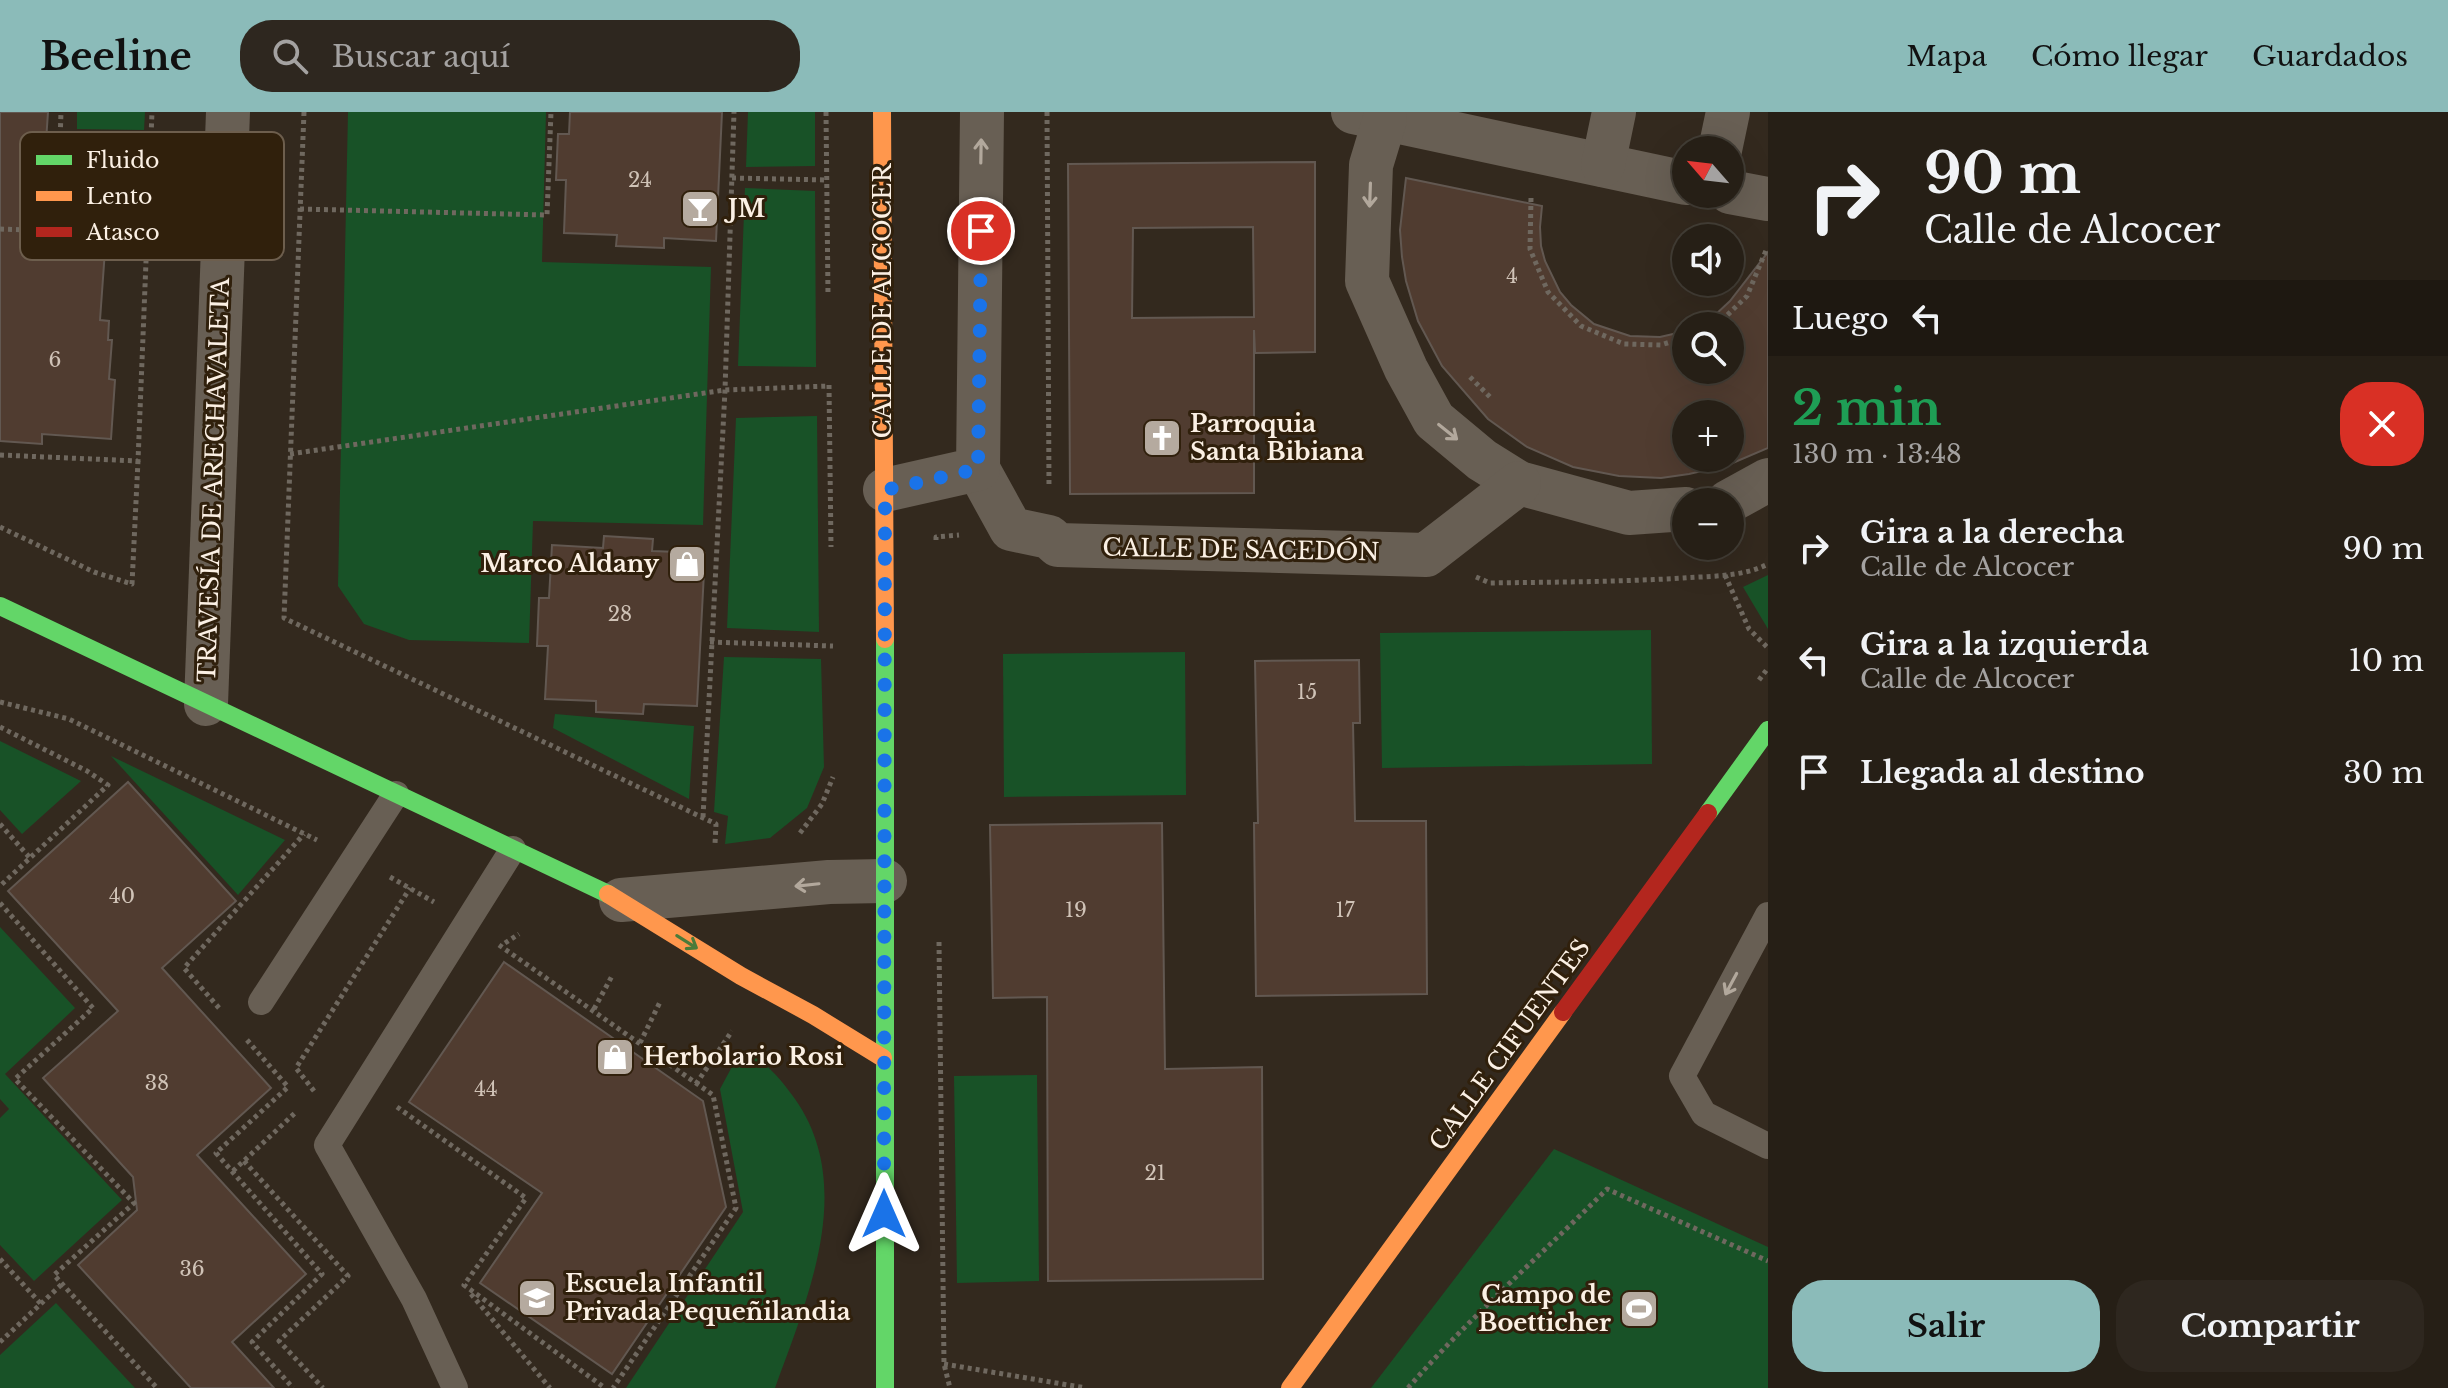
<!DOCTYPE html>
<html lang="es">
<meta charset="utf-8">
<style>
:root{--surface:#261f16;--page:#2e271f;--text:#f1f3f6;--muted:#a4a2a1;--line:#423d35;--accent:#8bbbb9}
body{margin:0;font-family:"Libre Baskerville",serif;background:var(--page);color:var(--text);height:100vh;display:flex;flex-direction:column;font-size:30px;white-space:nowrap}
*{box-sizing:border-box;margin:0}
p{font-size:26px;color:var(--muted)}
.icon{flex:none;width:44px;height:44px;fill:none;stroke:currentColor;stroke-width:2;stroke-linecap:round;stroke-linejoin:round}
.map{position:relative;flex:1;overflow:hidden}
.side{display:flex;flex-direction:column;background:var(--surface);width:680px}
.side>*{flex:none}
.top-card{background:#261f16;color:var(--text);overflow:hidden}
.needle{width:52px;rotate:298deg}
.buttons{position:absolute;left:1672px;top:24px;display:grid;gap:16px}
.buttons a{display:grid;place-items:center;width:72px;height:72px;border-radius:50%;background:var(--surface);box-shadow:0 8px 32px #0002,0 0 0 2px var(--line);font-size:40px}
.pin{position:absolute;display:grid;place-items:center;width:68px;height:68px;color:#fff;margin:-34px;border:4px solid #fff;border-radius:50%;box-shadow:0 2px 8px #0007}
.me{position:absolute;width:88px;margin:-44px;rotate:0deg;stroke-linejoin:round;filter:drop-shadow(0 0 6px #0008)}
.turn{display:flex;align-items:center;gap:28px;height:168px;padding:0 24px;font-size:36px}
.turn .icon{width:104px;height:104px;stroke-width:2.5}
.turn b{display:block;font-size:56px;line-height:68px}
.then{display:flex;align-items:center;height:76px;padding:0 24px;background:#0003;gap:16px;font-size:30px}
.round{display:grid;place-items:center;flex:none;width:84px;height:84px;border-radius:32px;background:var(--page)}
.overview{display:flex;align-items:center;justify-content:space-between;height:136px;padding:0 24px}
h1{font-size:48px;font-weight:800;line-height:60px;color:#1e9e55}
.action{display:flex;gap:16px;margin-top:auto;padding:16px 24px}
.action a{flex:1;height:92px;border-radius:32px;background:var(--accent);color:#111;font-size:32px;font-weight:800;line-height:92px;text-align:center}
.action a+a{background:var(--page);color:var(--text)}
ul{padding:0;list-style:none}
li{display:flex;align-items:center;gap:24px;height:112px;padding:0 24px}
li div{flex:1}
li b{display:block;font-size:30px}
li em{font-style:normal}
header{display:flex;align-items:center;gap:48px;box-sizing:border-box;height:112px;padding:0 40px;background:var(--accent);color:#111}
header strong{font-size:38px}
nav{display:flex;gap:44px;margin-inline-start:auto;font-size:28px}
.search{width:560px;height:72px;background:var(--page);display:flex;align-items:center;gap:20px;box-sizing:border-box;padding:0 28px;border-radius:32px;color:var(--muted);font-size:30px}
main{display:flex;flex:1;min-height:0}
.map>svg:first-child{display:block}
</style>
<header>
<strong>Beeline</strong>
<div class="search"><svg class="icon" aria-label="search" viewBox="0 0 24 24"><circle cx="10" cy="10" r="6"/><path d="M15 15l6 6"/></svg>Buscar aquí</div>
<nav><a>Mapa</a><a>Cómo llegar</a><a>Guardados</a></nav>
</header>
<main>
<div class="map">
<svg width="1768" height="1276" viewBox="0 0 1768 1276">
<rect width="100%" height="100%" fill="#33291e"/>
<!-- green -->
<g fill="#185227">
<polygon points="77,0 145,0 144,18 77,17"/>
<polygon points="348,0 546,0 542,150 711,155 703,413 533,409 529,531 409,528 364,512 338,474"/>
<polygon points="748,0 815,0 815,54 746,55"/>
<polygon points="745,76 815,79 816,255 738,254"/>
<polygon points="817,304 819,520 727,516 736,306"/>
<polygon points="1768,463 1768,517 1743,475"/>
<polygon points="1651,518 1652,652 1382,656 1380,521"/>
<polygon points="1185,540 1186,683 1004,685 1003,542"/>
<polygon points="724,545 821,547 824,655 807,696 770,726 725,732 728,704 714,700"/>
<polygon points="555,602 694,614 689,687 553,616"/>
<polygon points="0,629 81,669 22,722 0,698"/>
<polygon points="111,644 285,728 238,783"/>
<polygon points="0,815 75,896 5,962 122,1088 34,1169 0,1133 0,1006 9,997 0,987"/>
<path d="M741 938C765 948 780 966 795 987 857 1075 807 1187 775 1276H626L743 1100 720 977Z"/>
<polygon points="1037,963 1039,1169 957,1171 954,964"/>
<polygon points="1554,1037 1768,1135 1768,1276 1371,1276"/>
<polygon points="56,1191 135,1276 0,1276 0,1243"/>
</g>
<!-- building -->
<g fill="#503c30" stroke="#625851" stroke-width="2" fill-rule="evenodd">
<polygon points="0,0 48,0 39,133 105,138 100,208 109,209 108,228 112,228 109,267 115,268 111,327 42,322 42,332 0,329"/>
<polygon points="570,0 722,0 716,129 664,126 664,136 616,134 617,123 564,121 566,68 556,68 558,22 569,22"/>
<path d="M1315 50V240L1255 241 1254 218V381L1070 382 1068 52ZM1253 115 1254 205 1132 206 1133 116Z"/>
<path d="M1406 66 1542 94 1540 115 1541 134 1545 149 1560 180 1571 193 1594 212 1630 224 1660 225 1686 219V258H1730V214H1697L1714 204 1730 189 1768 140V336L1728 353 1689 362 1661 366 1619 364 1573 355 1527 335 1488 307 1442 254 1418 209 1406 169 1402 145 1400 118ZM1686 302H1730V346H1686Z"/>
<polygon points="604,424 653,427 652,439 705,441 697,594 644,592 643,602 596,600 596,589 545,587 548,534 537,534 539,486 549,486 552,433 603,436"/>
<polygon points="1359,548 1360,611 1353,611 1355,709 1426,709 1427,882 1256,884 1254,711 1258,711 1255,549"/>
<polygon points="128,670 236,789 162,856 271,976 197,1043 306,1162 232,1230 274,1276 191,1276 78,1153 137,1098 133,1065 43,966 118,899 8,779"/>
<polygon points="1162,711 1165,957 1262,955 1263,1167 1048,1169 1047,885 993,886 990,713"/>
<polygon points="504,850 703,989 726,1095 612,1262 480,1171 542,1081 409,990"/>
</g>
<g fill="none" stroke-linecap="round" stroke-linejoin="round">
<!-- path -->
<g stroke="#6f685f" stroke-width="5" stroke-dasharray="4 4" stroke-linecap="butt">
<polyline points="304,0 284,506 716,712 715,732"/>
<polyline points="826,0 828,183"/>
<polyline points="1047,0 1049,375"/>
<polyline points="59,32 150,32"/>
<polyline points="732,66 826,68"/>
<polyline points="1531,86 1530,137 1548,180 1581,214 1624,232 1661,233 1686,225"/>
<polyline points="300,97 547,103 551,0"/>
<polyline points="0,117 146,122"/>
<polyline points="57,119 61,0"/>
<polyline points="1716,214 1747,184 1767,136"/>
<polyline points="1470,265 1491,286"/>
<polyline points="829,273 831,435"/>
<polyline points="290,342 725,278 829,274"/>
<polyline points="0,343 138,349 152,0"/>
<polyline points="0,415 94,460 132,472 138,349"/>
<polyline points="936,428 936,425 959,423"/>
<polyline points="1725,463 1749,517 1768,536"/>
<path d="M1476 465 1490 471C1555 470 1619 470 1683 466 1710 464 1743 465 1768 452"/>
<polyline points="710,530 833,534"/>
<polyline points="1759,568 1768,556"/>
<polyline points="0,590 69,607 317,728"/>
<polyline points="0,615 87,659 108,673 0,774"/>
<polyline points="703,705 725,278 734,0"/>
<polyline points="0,712 30,746"/>
<polyline points="800,721 822,692 833,665"/>
<polyline points="390,765 434,790"/>
<polyline points="0,791 93,896 15,967 134,1091 54,1163 157,1276"/>
<polyline points="939,830 944,1252 950,1276"/>
<polyline points="505,831 519,822"/>
<polyline points="499,833 713,983 736,1096 613,1276"/>
<polyline points="219,896 184,856 304,722"/>
<polyline points="594,897 612,864"/>
<polyline points="247,928 288,975 216,1041 322,1162 252,1230 293,1276"/>
<polyline points="640,931 661,888"/>
<polyline points="696,972 732,919"/>
<polyline points="314,979 296,956 410,776"/>
<polyline points="397,995 526,1086 464,1173 605,1276"/>
<polyline points="244,1049 348,1164 279,1229 323,1276"/>
<polyline points="233,1059 296,1000"/>
<polyline points="0,1147 41,1192"/>
<polyline points="471,1182 550,1276"/>
<polyline points="0,1230 62,1172"/>
<polyline points="944,1252 1086,1276"/>
<path d="M1408 1276C1470 1205 1541 1143 1607 1077L1768 1149"/>
</g>
<!-- lane -->
<g stroke="#685f54" stroke-width="26">
<polyline points="1768,803 1682,964 1704,1002 1768,1034"/>
<polyline points="261,890 396,682"/>
<polyline points="455,1276 414,1187 327,1033 513,737"/>
</g>
<!-- street -->
<g stroke="#685f54" stroke-width="44">
<polyline points="1353,0 1686,71"/>
<polyline points="1385,7 1371,53 1367,169 1406,257 1434,308 1482,348 1519,371 1629,401 1686,397"/>
<polyline points="1720,38 1728,0"/>
<polyline points="1603,53 1614,0"/>
<polyline points="1730,80 1768,87"/>
<polyline points="978,357 1011,417 1049,425 1058,433 1426,443 1519,371"/>
<polyline points="885,378 978,357 982,0"/>
<polyline points="1728,390 1768,368"/>
<polyline points="206,592 228,0"/>
<polyline points="621,788 829,770 885,769"/>
</g>
<!-- fast -->
<g stroke="#63d668" stroke-width="18">
<polyline points="0,494 608,782"/>
<polyline points="885,527 885,1276"/>
<polyline points="1708,701 1768,618"/>
</g>
<!-- slow -->
<g stroke="#ff974d" stroke-width="18">
<polyline points="882,0 885,527"/>
<polyline points="608,782 741,864 813,903 883,946"/>
<polyline points="1290,1276 1563,900"/>
</g>
<!-- jam -->
<polyline stroke="#b3261e" stroke-width="18" points="1563,900 1708,701"/>
</g>
<!-- one-way arrows -->
<defs><path id="oneway-shaft" d="M-6 0H5M1.5-3L5.5 0L1.5 3" fill="none" stroke-width="1.6" stroke-linecap="round" stroke-linejoin="round" transform="scale(2)"/></defs>
<g stroke="#b2a89c">
<use href="#oneway-shaft" transform="translate(981 39) rotate(-89)"/>
<use href="#oneway-shaft" transform="translate(1370 83) rotate(92)"/>
<use href="#oneway-shaft" transform="translate(1448 320) rotate(39)"/>
<use href="#oneway-shaft" transform="translate(807 773) rotate(174)"/>
<use href="#oneway-shaft" transform="translate(1731 872) rotate(118)"/>
</g>
<use stroke="#4a7b3a" href="#oneway-shaft" transform="translate(687 830) rotate(32)"/>
<g fill="none" stroke-linecap="round" stroke-linejoin="round">
<!-- route -->
<polyline stroke="#1a73e8" stroke-width="14" stroke-dasharray="0 25.2" points="884,1102 885,378 978,357 981,119"/>
</g>
<!-- icons -->
<defs>
<g id="bar-square" transform="scale(2)"><rect x="-9" y="-9" width="18" height="18" rx="4" fill="#b5aa9f" stroke="#30200c"/><path d="M-6-5H6L.8 .8V4.5H3.5V6h-7V4.5H-.8V.8Z" fill="#fff"/></g>
<g id="church-square" transform="scale(2)"><rect x="-9" y="-9" width="18" height="18" rx="4" fill="#b5aa9f" stroke="#30200c"/><path d="M-1.2-6h2.4v3.5h3.3v2.4h-3.3V6h-2.4V-.1h-3.3v-2.4h3.3Z" fill="#fff"/></g>
<g id="shop-square" transform="scale(2)"><rect x="-9" y="-9" width="18" height="18" rx="4" fill="#b5aa9f" stroke="#30200c"/><path d="M-5-2.5h2.3a2.7 3.5 0 0 1 5.4 0H5L5.5 6h-11ZM-1.5-2.5h3a1.5 2.3 0 0 0-3 0Z" fill="#fff"/></g>
<g id="school-square" transform="scale(2)"><rect x="-9" y="-9" width="18" height="18" rx="4" fill="#b5aa9f" stroke="#30200c"/><path d="M0-5L7-2L0 1L-7-2ZM-4 1L0 2.5L4 1V4Q0 6-4 4Z" fill="#fff"/></g>
<g id="stadium-square" transform="scale(2)"><rect x="-9" y="-9" width="18" height="18" rx="4" fill="#b5aa9f" stroke="#30200c"/><path d="M0-5a6.5 5 0 1 0 0 10a6.5 5 0 1 0 0-10ZM-3.5-1.8h7v3.6h-7Z" fill="#fff"/></g>
</defs>
<g fill-rule="evenodd">
<use href="#bar-square" x="700" y="97"/>
<use href="#church-square" x="1162" y="326"/>
<use href="#shop-square" x="687" y="452"/>
<use href="#shop-square" x="615" y="945"/>
<use href="#school-square" x="537" y="1186"/>
<use href="#stadium-square" x="1639" y="1197"/>
</g>
<g text-anchor="middle" stroke-width="6" stroke-linejoin="round" paint-order="stroke">
<!-- number labels -->
<g font-size="20" fill="#d0c3b7">
<text x="640" y="75">24</text>
<text x="1512" y="171">4</text>
<text x="55" y="255">6</text>
<text x="620" y="509">28</text>
<text x="1307" y="587">15</text>
<text x="122" y="791">40</text>
<text x="1076" y="805">19</text>
<text x="1345" y="805">17</text>
<text x="157" y="978">38</text>
<text x="486" y="984">44</text>
<text x="1155" y="1068">21</text>
<text x="192" y="1164">36</text>
</g>
<!-- poi labels -->
<g font-size="24" font-weight="bold" fill="#fbf0e4" stroke="#30200c" text-anchor="start">
<text x="728" y="105">JM</text>
<text x="1190" y="320">Parroquia<tspan x="1190" dy="28">Santa Bibiana</tspan></text>
<text x="659" y="460" text-anchor="end">Marco Aldany</text>
<text x="643" y="953">Herbolario Rosi</text>
<text x="565" y="1180">Escuela Infantil<tspan x="565" dy="28">Privada Pequeñilandia</tspan></text>
<text x="1611" y="1191" text-anchor="end">Campo de<tspan x="1611" dy="28">Boetticher</tspan></text>
</g>
<!-- street labels -->
<g font-size="24" fill="#fbf0e4" stroke="#30200c">
<text transform="translate(883 189) rotate(-90)" y="8">CALLE DE ALCOCER</text>
<text transform="translate(214 368) rotate(-88)" y="8">TRAVESÍA DE ARECHAVALETA</text>
<text transform="translate(1241 438) rotate(1)" y="8">CALLE DE SACEDÓN</text>
<text transform="translate(1510 933) rotate(-54)" y="8">CALLE CIFUENTES</text>
</g>
</g>
<!-- legend -->
<rect x="20" y="20" width="264" height="128" rx="12" fill="#30200c" stroke="#6d5e4d" stroke-width="2"/>
<rect x="36" y="43" width="36" height="10" fill="#63d668"/>
<rect x="36" y="79" width="36" height="10" fill="#ff974d"/>
<rect x="36" y="115" width="36" height="10" fill="#b3261e"/>
<g font-size="22" fill="#fbf0e4">
<text x="86" y="56">Fluido</text>
<text x="86" y="92">Lento</text>
<text x="86" y="128">Atasco</text>
</g>
</svg>
<div class="buttons">
<a><svg class="needle" viewBox="-14 -14 28 28"><path d="M0-13l5 13h-10z" fill="#e53935"/><path d="M0 13l5-13h-10z" fill="#a4a2a1"/></svg></a>
<a><svg class="icon" aria-label="sound" viewBox="0 0 24 24"><path d="M4 9h4l5-4v14l-5-4H4zM17 9q2 3 0 6"/></svg></a>
<a><svg class="icon" aria-label="search" viewBox="0 0 24 24"><circle cx="10" cy="10" r="6"/><path d="M15 15l6 6"/></svg></a>
<a>+</a>
<a>−</a>
</div>
<div class="pin" style="left:981px;top:119px;background:#d93025"><svg class="icon" aria-label="arrive" viewBox="0 0 24 24"><path d="M6 21V4h12l-3 4 3 4H6"/></svg></div>
<svg class="me" style="left:884px;top:1102px" viewBox="-20 -20 40 40"><path d="M0-17L14 15 0 8-14 15z" fill="#1a73e8" stroke="#fff" stroke-width="4"/></svg>
</div>
<section class="side">
<div class="top-card">
<div class="turn"><svg class="icon" aria-label="right" viewBox="0 0 24 24"><path d="M7 20v-9h11M14 6l5 5-5 5"/></svg><div><b>90 m</b>Calle de Alcocer</div></div>
<div class="then">Luego<svg class="icon" aria-label="left" viewBox="0 0 24 24"><path d="M17 20v-9H6M10 6l-5 5 5 5"/></svg></div>
</div>
<div class="overview"><div><h1>2 min</h1><p>130 m · 13:48</p></div><a class="round" style="background:#d93025;color:#fff"><svg class="icon" aria-label="close" viewBox="0 0 24 24"><path d="M6 6l12 12M18 6L6 18"/></svg></a></div>
<ul>
<li><svg class="icon" aria-label="right" viewBox="0 0 24 24"><path d="M7 20v-9h11M14 6l5 5-5 5"/></svg><div><b>Gira a la derecha</b><p>Calle de Alcocer</p></div><em>90 m</em></li>
<li><svg class="icon" aria-label="left" viewBox="0 0 24 24"><path d="M17 20v-9H6M10 6l-5 5 5 5"/></svg><div><b>Gira a la izquierda</b><p>Calle de Alcocer</p></div><em>10 m</em></li>
<li><svg class="icon" aria-label="arrive" viewBox="0 0 24 24"><path d="M6 21V4h12l-3 4 3 4H6"/></svg><div><b>Llegada al destino</b></div><em>30 m</em></li>
</ul>
<div class="action"><a>Salir</a><a>Compartir</a></div>
</section>
</main>
